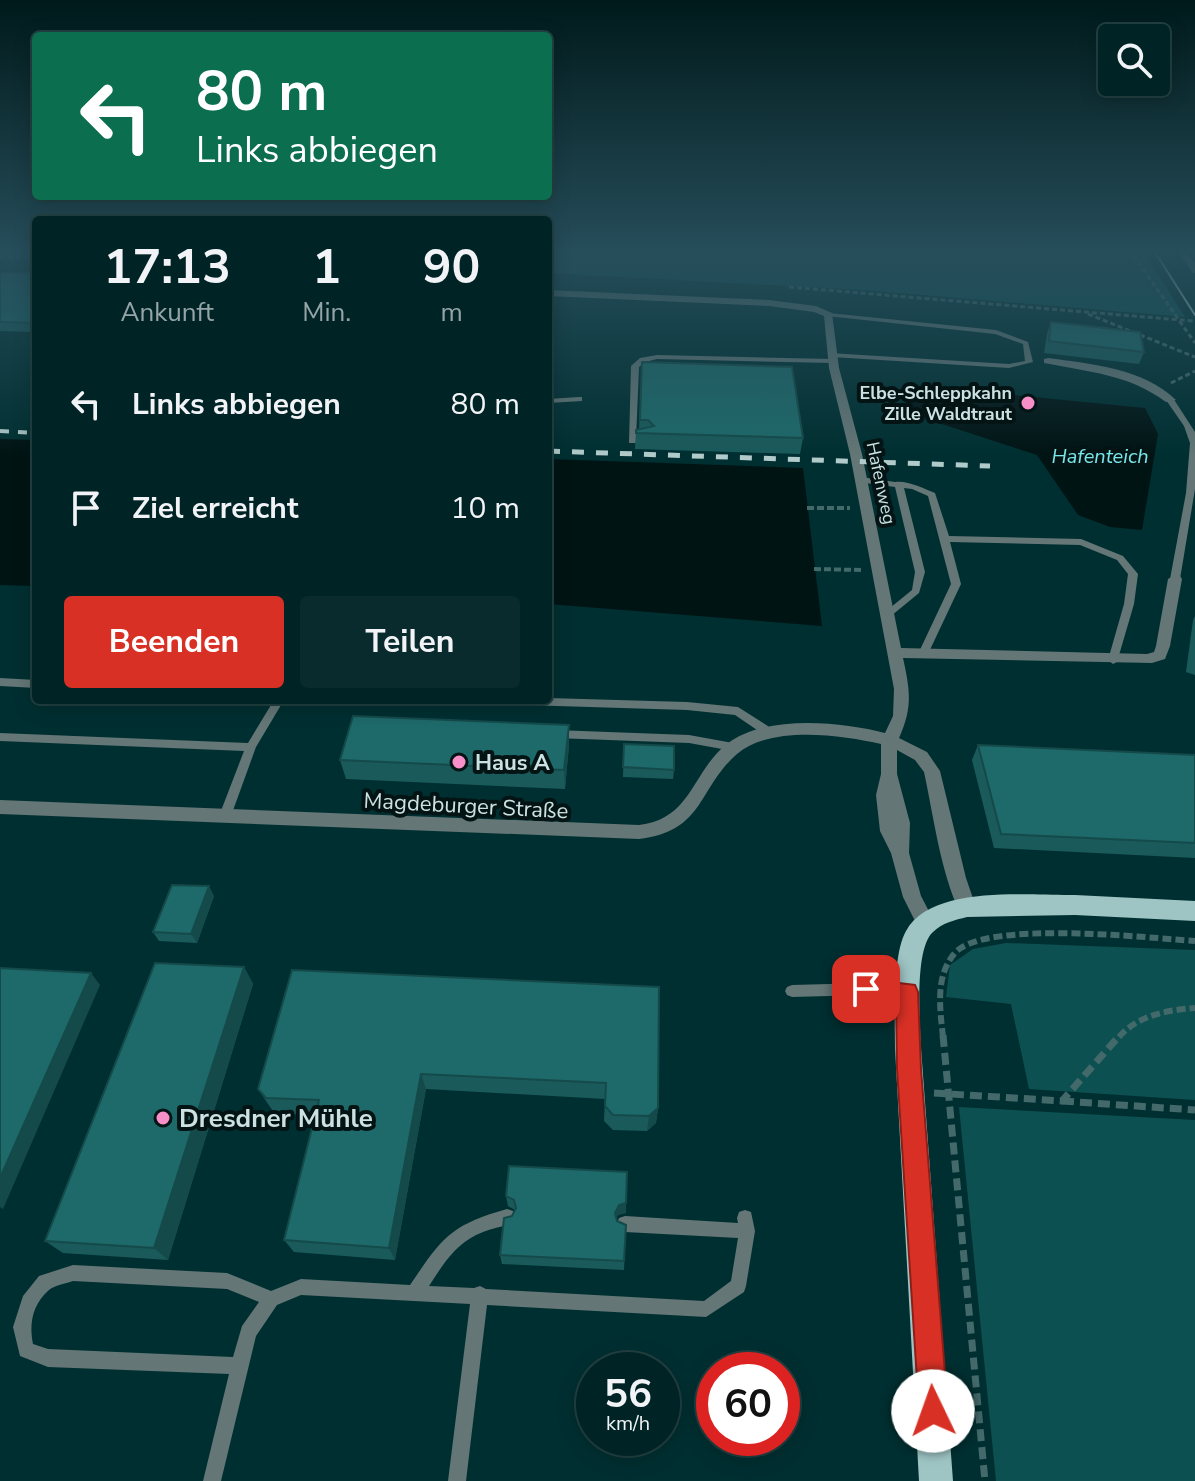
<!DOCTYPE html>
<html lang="de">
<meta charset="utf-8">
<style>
:root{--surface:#002325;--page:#0a2b2d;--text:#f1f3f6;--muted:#95a4a7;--line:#224042;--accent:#d93025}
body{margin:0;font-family:"Nunito Sans",sans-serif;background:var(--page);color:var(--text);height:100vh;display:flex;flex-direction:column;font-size:30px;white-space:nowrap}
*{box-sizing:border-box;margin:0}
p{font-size:26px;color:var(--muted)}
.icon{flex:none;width:44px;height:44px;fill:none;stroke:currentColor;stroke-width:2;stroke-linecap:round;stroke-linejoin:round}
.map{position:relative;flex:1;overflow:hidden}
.details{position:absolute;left:32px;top:216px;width:520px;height:488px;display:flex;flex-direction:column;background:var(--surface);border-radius:8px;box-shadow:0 4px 20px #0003,0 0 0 2px var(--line)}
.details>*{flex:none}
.top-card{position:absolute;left:32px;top:32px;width:520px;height:168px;border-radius:8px;box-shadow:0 4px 20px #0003,0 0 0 2px var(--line);background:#0b6e4f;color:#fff;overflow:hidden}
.fabs{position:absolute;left:1098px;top:24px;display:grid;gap:16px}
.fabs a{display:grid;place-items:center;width:72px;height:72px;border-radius:8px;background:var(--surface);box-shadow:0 4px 20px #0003,0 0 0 2px var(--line);font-size:40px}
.speed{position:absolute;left:576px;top:1352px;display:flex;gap:16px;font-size:40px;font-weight:700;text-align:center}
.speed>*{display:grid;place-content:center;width:104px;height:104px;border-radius:50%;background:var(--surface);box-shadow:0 4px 20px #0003,0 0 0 2px var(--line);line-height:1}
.speed small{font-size:20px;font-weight:400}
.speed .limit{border:12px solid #d22;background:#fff;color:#111}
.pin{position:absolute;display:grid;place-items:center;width:68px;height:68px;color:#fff;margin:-34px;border-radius:16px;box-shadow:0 4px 12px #0006}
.me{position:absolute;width:88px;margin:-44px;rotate:357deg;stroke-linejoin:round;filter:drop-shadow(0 0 6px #0008)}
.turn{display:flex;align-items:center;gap:28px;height:168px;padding:0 32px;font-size:36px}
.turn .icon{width:104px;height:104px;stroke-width:2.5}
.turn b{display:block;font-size:56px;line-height:68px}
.eta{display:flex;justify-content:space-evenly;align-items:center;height:136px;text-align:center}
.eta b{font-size:48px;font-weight:700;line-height:56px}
.button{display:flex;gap:16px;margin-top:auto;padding:16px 32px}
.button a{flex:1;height:92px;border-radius:8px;background:var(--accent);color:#fff;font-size:32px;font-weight:700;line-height:92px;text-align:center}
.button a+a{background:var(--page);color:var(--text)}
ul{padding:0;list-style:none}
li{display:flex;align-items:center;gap:24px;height:104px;padding:0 32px}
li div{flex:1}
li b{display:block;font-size:30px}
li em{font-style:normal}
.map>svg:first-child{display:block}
</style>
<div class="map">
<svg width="1195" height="1481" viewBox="0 0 1195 1481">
<rect width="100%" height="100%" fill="#002f31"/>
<!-- green -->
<g fill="#0d5051">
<polygon points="548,249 1142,249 1185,317 862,290 548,273"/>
<polygon points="1006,943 1195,950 1195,1100 1029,1089 1011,1004 946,997 950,965 973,949"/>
<polygon points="959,1107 1195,1120 1195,1481 996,1481"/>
</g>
<!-- water -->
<g fill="#011414">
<polygon points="911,385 1145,408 1158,434 1142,530 1110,527 1078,515 1037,455 914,415 900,393"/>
<polygon points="0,439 36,440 36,586 0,585"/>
<polygon points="548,459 803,468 822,626 548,604"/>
</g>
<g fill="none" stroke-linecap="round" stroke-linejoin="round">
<!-- path-far3 -->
<g stroke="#43696b" stroke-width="3" stroke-dasharray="5 3" stroke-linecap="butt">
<polyline points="8,249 20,256"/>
<polyline points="1129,249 1195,343"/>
<polyline points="0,257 36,257"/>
<polyline points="789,287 1193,321"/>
<polyline points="1088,314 1195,357"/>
<polyline points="1171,383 1195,371"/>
</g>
<!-- path-far2 -->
<g stroke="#43696b" stroke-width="4" stroke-dasharray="7 3" stroke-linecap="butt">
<polyline points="807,508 850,508"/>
<polyline points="814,569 861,570"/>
</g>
<!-- path-far1 -->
<g stroke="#43696b" stroke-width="6" stroke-dasharray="9 4" stroke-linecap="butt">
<path d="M943 1037C940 1009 935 977 954 954 981 919 1150 938 1195 941"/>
<path d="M1119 1037C1138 1015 1168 1010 1195 1008"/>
</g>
<!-- path -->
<g stroke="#43696b" stroke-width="7" stroke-dasharray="12 6" stroke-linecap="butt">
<polyline points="943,1035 985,1481"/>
<polyline points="934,1093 1062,1101 1120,1035"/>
<polyline points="1062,1101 1195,1110"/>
</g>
<!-- service -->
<g fill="#647676" fill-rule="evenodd">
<polygon points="829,313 996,330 1028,342 1033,362 1009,368 832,357 828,355 829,353 1009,364 1025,361 1023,344 995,334 827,316 827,314"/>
<polygon points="657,355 833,359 837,361 833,363 657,359 645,362 639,367 636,439 646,439 650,441 646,443 629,443 631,366 640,358"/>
<polygon points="579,397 582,397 582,401 548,403 548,399"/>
<polygon points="1167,398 1173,398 1195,432 1195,489 1180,579 1175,582 1170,579 1186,493 1190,443 1184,426 1166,400"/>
<path d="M861 477 895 482C907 480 923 488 935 493L949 536 1081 539 1123 556 1138 574 1134 604 1117 662 1113 664 1108 660 1124 604 1128 574 1117 560 1080 545 950 542 961 584 928 654 923 657 919 656 918 654 951 584 928 496 912 489 904 488 925 572 919 593 891 616H885L883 614 885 612 912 590 915 572 895 487 858 482 857 480Z"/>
<polygon points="0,678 36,680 36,688 0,686"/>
<polygon points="548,698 687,702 738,707 774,730 775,733 770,737 766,736 735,715 687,710 493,704 488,700 548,700"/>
<polygon points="274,700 284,700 256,747 231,816 229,819 221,819 219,816 244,751 0,741 0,733 248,743"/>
<polygon points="555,730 689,735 733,743 739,747 733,751 689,743 555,738 550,734"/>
<polygon points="866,983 907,986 912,988 914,992 912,996 907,998 866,995 792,997 787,995 785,991 787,987 792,985"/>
<path d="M507 1209 513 1211 515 1217 513 1223C501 1227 488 1229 476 1235 454 1246 442 1266 429 1286L474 1288 480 1286 486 1289 704 1301 731 1281 738 1238 625 1232 619 1230 617 1224 619 1218 625 1216 738 1223 737 1218 739 1212 745 1210 751 1212 755 1231 746 1286 744 1292 706 1317 487 1305 466 1481H448L470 1304 301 1295 277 1305 256 1336 221 1481H203L229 1374 48 1367 20 1356 13 1327 23 1296 39 1276 73 1265 227 1273 271 1291 301 1279 410 1285C442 1238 450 1225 507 1209ZM73 1281 227 1289 259 1302 242 1326 233 1357 48 1349 33 1344C29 1324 32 1305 49 1290 55 1285 65 1284 73 1281Z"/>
</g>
<!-- minor -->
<g fill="#647676" fill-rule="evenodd">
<polygon points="1177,249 1185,249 1195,263 1195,273 1192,272"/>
<path d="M548 290 769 300 816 306 832 313 839 368 862 454 901 648 1147 654 1154 652 1156 646 1168 579 1175 575 1180 576 1182 579 1170 646 1165 659 1152 663 903 658C910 690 913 707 899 738L927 752 940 771 966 878 976 907 974 913 967 915 960 913C940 870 934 818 924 772L915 760 897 750V774L910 823 909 853 921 896 935 923 933 929 926 931 919 929 903 897 891 853 880 831 876 795 881 774V744C841 735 771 725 737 754 697 789 705 831 639 839L0 814V800L639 825C692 819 692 771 727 744 766 714 841 722 885 733L893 716 894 689 850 454 829 368 824 316 814 312 769 306 548 296Z"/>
<path d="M1048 358C1091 364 1143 368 1176 400L1166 402C1128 374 1089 372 1044 363V359Z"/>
</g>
<!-- primary -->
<path fill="#9ec4c4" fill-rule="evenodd" d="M1075 895 1195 901V921L1075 915 967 917C955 920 942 923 933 932 914 949 920 1023 921 1048L953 1481H919L895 1048C895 1020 892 955 906 931 932 884 1029 896 1075 895Z"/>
<!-- tram -->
<polyline stroke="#b1caca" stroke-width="2" points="1153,249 1195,315"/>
<!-- rail-far1 -->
<polyline stroke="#b1caca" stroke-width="4" stroke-dasharray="9 9" stroke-linecap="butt" points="0,431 36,433"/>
<!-- rail -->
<polyline stroke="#b1caca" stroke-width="5" stroke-dasharray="12 12" stroke-linecap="butt" points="548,451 990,466"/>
</g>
<!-- wall -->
<g fill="#1a5a5b">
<polygon points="0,273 36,273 36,332 0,331"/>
<polygon points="1051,322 1144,352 1139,364 1044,353 1047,334"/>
<polygon points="642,362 803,438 800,454 635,449 636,430 639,429"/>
<polygon points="1195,616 1195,675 1186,672 1193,620"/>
<polygon points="569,725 569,745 565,789 346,779 340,760"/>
<polygon points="624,744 674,770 673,779 623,777"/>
<polygon points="978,745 1195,755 1195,858 994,848 972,760"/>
<polygon points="214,896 197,943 159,941 153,932"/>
<polygon points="244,967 253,984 168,1260 63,1253 45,1241"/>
<polygon points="659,987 658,1108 656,1123 647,1131 613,1130 604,1121 605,1099 426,1089 395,1260 294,1252 284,1240 315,1115 275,1114 268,1104 258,1089"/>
<polygon points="506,1196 626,1213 618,1215 616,1219 617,1221 626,1225 624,1270 502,1264 500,1255 515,1210 508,1206"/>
</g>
<!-- shaded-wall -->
<g fill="#154a4a">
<polygon points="569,725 569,745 565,789 564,770"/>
<polygon points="209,886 214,896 197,943 191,934"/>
<polygon points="244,967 253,984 168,1260 154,1248"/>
<polygon points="91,973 100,985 3,1209 0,1207 0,1178"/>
<polygon points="421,1074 426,1089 395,1260 389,1248"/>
<polygon points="658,1108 656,1123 647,1131 649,1116"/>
<polygon points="626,1203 626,1213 618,1215 614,1223 615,1213 619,1205"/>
</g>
<!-- building -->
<g fill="#1e696a" stroke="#154a4a" stroke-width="2">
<polygon points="0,273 36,273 36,323 0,322"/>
<polygon points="1051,322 1140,332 1144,352 1049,341"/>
<polygon points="642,362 792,367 803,438 636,433 636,430 654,426 648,420 640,420"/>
<polygon points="353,716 569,725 564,770 340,760"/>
<polygon points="624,744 674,746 674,770 623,767"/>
<polygon points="978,745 1195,755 1195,843 1001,834"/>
<polygon points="172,885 209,886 191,934 153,932"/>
<polygon points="155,963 244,967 154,1248 45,1241"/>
<polygon points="0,968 91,973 0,1178"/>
<polygon points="292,970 659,987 658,1108 649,1116 613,1115 605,1106 606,1083 421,1074 389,1248 284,1240 319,1100 266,1098 258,1089"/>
<polygon points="509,1166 627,1172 626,1203 619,1205 615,1213 617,1221 626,1225 624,1261 500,1255 504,1218 512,1216 516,1208 514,1200 506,1196"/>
</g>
<!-- sky -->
<linearGradient id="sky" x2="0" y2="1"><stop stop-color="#001a1b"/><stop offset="0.55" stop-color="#264d5a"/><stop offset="1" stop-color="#264d5a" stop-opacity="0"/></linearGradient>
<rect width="1195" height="456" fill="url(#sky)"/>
<!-- route -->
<polygon fill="#d93025" stroke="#8d1f18" stroke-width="2" points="866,979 915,985 918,992 921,1069 948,1411 944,1422 933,1426 923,1422 919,1411 897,1069 896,1001 859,996 855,989 859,982"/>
<!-- markers -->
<g fill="#f98fc8" stroke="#041415" stroke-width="3">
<circle cx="1028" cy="403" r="8"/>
<circle cx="459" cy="762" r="8"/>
<circle cx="163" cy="1118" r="8"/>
</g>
<g text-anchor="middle" stroke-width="8" stroke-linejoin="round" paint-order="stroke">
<!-- far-poi labels -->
<g font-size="18" font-weight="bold" fill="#cce2e2" stroke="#041415" text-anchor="end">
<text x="1012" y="399">Elbe-Schleppkahn<tspan x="1012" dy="21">Zille Waldtraut</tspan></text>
</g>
<!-- far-street labels -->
<g font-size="18" fill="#cce2e2" stroke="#041415">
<text transform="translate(881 483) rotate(78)" y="6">Hafenweg</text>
</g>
<!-- far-water labels -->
<g font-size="20" font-style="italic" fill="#79e6e9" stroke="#041415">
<text x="1100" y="463">Hafenteich</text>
</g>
<!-- poi labels -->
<g font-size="22" font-weight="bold" fill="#cce2e2" stroke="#041415" text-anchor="start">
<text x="475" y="770">Haus A</text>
</g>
<!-- street labels -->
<g font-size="22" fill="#cce2e2" stroke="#041415">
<text transform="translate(466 805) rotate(3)" y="8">Magdeburger Straße</text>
</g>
<!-- near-poi labels -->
<g font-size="26" font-weight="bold" fill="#cce2e2" stroke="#041415" text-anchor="start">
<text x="179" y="1127">Dresdner Mühle</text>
</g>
</g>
</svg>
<div class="fabs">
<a><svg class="icon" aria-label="search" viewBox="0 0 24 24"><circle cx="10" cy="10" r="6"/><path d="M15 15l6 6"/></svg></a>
</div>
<div class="speed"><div>56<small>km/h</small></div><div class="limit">60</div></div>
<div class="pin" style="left:866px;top:989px;background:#d93025"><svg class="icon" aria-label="arrive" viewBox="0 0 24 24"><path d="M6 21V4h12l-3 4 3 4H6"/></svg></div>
<svg class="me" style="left:933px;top:1411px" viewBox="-20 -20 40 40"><circle r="19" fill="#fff"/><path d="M0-13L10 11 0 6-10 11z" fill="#d93025"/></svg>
<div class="top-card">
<div class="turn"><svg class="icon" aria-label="left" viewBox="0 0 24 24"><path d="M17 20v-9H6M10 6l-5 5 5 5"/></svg><div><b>80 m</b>Links abbiegen</div></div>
</div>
<section class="details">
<div class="eta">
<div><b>17:13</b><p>Ankunft</p></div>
<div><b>1</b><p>Min.</p></div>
<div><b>90</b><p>m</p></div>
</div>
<ul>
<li><svg class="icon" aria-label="left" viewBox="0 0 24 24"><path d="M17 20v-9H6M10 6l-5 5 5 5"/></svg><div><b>Links abbiegen</b></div><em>80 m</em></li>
<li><svg class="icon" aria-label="arrive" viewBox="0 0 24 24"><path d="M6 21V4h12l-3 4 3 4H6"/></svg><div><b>Ziel erreicht</b></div><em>10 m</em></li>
</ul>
<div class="button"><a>Beenden</a><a>Teilen</a></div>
</section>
</div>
